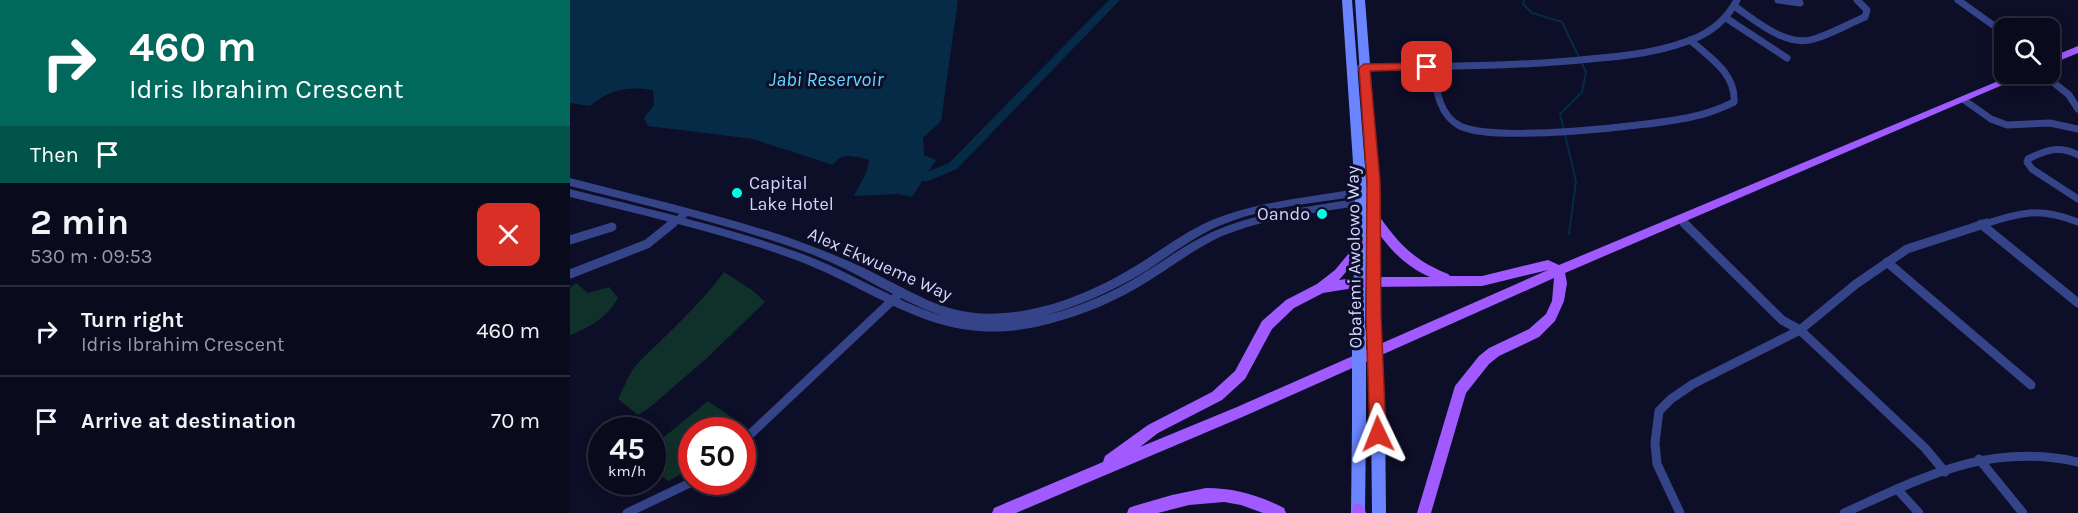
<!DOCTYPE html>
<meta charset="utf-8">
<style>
:root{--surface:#0a0a1d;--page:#131326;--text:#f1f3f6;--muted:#999aa4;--line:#2a2b3b}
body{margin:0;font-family:Karla,sans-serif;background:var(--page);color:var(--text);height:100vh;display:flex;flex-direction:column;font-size:22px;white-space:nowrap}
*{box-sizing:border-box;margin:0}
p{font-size:20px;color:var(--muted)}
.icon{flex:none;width:33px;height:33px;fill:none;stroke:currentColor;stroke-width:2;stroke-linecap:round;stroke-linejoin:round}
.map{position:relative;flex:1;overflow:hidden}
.sheet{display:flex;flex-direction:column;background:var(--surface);width:570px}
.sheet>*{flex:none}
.guide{background:#00695c;color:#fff;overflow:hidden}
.fabs{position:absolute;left:1424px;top:18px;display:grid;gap:12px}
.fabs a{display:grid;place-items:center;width:66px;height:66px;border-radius:12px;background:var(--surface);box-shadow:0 3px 15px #0003,0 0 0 2px var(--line);font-size:30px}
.speed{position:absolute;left:18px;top:417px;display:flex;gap:12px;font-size:30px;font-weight:700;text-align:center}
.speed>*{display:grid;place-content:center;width:78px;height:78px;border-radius:50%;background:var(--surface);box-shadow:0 3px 15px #0003,0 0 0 2px var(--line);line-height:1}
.speed small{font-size:15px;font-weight:400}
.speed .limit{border:9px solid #d22;background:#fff;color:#111}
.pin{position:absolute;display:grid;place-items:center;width:51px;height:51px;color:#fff;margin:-26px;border-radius:12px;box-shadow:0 3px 9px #0006}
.me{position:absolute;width:66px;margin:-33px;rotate:358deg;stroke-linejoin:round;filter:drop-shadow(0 0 4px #0008)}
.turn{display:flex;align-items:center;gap:21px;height:126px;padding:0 30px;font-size:27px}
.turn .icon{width:78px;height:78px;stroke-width:2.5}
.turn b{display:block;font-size:42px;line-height:51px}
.then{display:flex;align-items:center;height:57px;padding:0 30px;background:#0003;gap:12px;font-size:22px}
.round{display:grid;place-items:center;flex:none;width:63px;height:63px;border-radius:12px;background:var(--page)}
.headline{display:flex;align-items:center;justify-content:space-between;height:102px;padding:0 30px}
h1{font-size:36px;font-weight:700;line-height:45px}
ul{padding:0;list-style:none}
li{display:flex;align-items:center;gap:18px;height:90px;padding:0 30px;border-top:2px solid var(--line)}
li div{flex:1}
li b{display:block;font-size:22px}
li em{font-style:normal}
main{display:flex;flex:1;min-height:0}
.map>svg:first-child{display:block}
</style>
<main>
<section class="sheet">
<div class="guide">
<div class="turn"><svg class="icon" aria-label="right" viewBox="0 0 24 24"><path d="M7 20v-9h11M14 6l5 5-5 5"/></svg><div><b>460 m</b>Idris Ibrahim Crescent</div></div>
<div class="then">Then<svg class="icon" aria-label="arrive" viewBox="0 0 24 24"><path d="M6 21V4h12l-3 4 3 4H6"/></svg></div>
</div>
<div class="headline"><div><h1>2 min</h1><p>530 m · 09:53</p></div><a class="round" style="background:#d93025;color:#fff"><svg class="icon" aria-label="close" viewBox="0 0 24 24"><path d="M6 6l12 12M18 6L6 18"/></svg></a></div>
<ul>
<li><svg class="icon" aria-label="right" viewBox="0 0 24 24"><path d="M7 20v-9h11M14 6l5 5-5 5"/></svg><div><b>Turn right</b><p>Idris Ibrahim Crescent</p></div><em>460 m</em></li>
<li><svg class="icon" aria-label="arrive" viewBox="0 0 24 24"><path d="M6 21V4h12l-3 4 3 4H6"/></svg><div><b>Arrive at destination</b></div><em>70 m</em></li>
</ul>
</section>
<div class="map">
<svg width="1508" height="513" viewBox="0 0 1508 513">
<rect width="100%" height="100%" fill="#0d0e27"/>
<!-- green -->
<g fill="#103129">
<path d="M154 272 182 290 195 302 138 357 78 409 68 415 48 399C54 388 59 372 68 363 98 333 129 306 154 272Z"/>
<path d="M6 283 18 293 39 287 48 298C38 316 20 328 0 335V288Z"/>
<polygon points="138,401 173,425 167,430 122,430 121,469 98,481 83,468 83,446"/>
</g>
<!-- water -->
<path fill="#062b47" d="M0 0H388L371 121 353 138 354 155 366 160 342 197 328 194 284 196 297 171 299 160C285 157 272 151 263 165L183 139 78 126 74 118 84 105 83 90C59 86 39 89 20 106L0 103Z"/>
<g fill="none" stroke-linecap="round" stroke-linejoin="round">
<!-- stream -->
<polyline stroke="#062b47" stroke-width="2" points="954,0 953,4 962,13 992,22 1016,72 1012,92 990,114 1006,181 999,234"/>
<!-- river -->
<polygon fill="#062b47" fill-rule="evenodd" points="539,0 550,0 387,169 358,181 350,181 348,178 350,175 379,163"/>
<!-- minor-far1 -->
<g stroke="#354389" stroke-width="7">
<polyline points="1208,0 1230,3"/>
<polyline points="1388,0 1434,33"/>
<path d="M1164 6C1185 20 1216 48 1244 39 1261 34 1278 24 1295 17L1297 10 1287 0"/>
<polyline points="1156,18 1217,58"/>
<path d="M863 66C866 87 868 115 890 126 924 143 1080 126 1121 117 1136 114 1150 109 1164 102 1166 73 1139 57 1120 40"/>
<path d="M790 68C867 66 944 67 1020 59 1056 56 1094 52 1128 37 1145 29 1158 17 1167 0"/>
<polyline points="1473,74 1499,95 1508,109"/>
<polyline points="1394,100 1421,119 1437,125 1480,123 1508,129"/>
<path d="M1508 155C1489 145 1476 150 1458 159L1457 162 1462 169 1508 199"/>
<polyline points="1110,219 1116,225"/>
<polyline points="101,225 116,213"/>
<path d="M1412 225C1451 212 1469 207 1508 222"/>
</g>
<!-- minor -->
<g stroke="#354389" stroke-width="9">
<polyline points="1114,223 1212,320 1230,330 1355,448 1375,472"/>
<polyline points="1411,224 1508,303"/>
<polyline points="0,240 42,227"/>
<polyline points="1317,262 1461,385"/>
<polyline points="0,274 77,244 103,223"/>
<polyline points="172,442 327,296"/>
<polyline points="1409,459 1453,513"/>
<polyline points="1327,489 1349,513"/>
<polyline points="57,513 122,482"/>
<polyline points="1110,513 1087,464 1085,443 1089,411 1101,399 1123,384 1230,330 1286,284 1337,249 1417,223"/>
<path d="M1274 513C1354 477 1418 442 1508 462"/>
</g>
<!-- tertiary -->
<path fill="#354389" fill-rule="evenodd" d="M0 178C72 197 144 213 214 236 242 246 268 256 294 268 353 297 382 322 452 311 495 304 535 285 572 262 595 247 617 231 642 220 691 200 745 197 797 187L802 191 797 195C748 203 695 206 649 226 621 238 597 258 571 274 539 293 506 307 470 317 501 309 531 298 559 282 587 266 612 246 642 232 691 210 746 207 798 196L803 200 798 204C749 213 698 217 652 236 622 250 596 271 567 288 536 306 501 319 466 327 364 348 311 291 223 259 150 232 74 216 0 197V189C77 209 155 226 230 253 279 271 323 300 372 316 327 300 286 271 241 254 163 225 81 207 0 186Z"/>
<!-- secondary -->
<g fill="#6a85ff" fill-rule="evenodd">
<polygon points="772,0 782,0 797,192 795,331 794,335 789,336 784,335 783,331 785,192"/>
<polygon points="785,0 795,0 809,181 810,316 808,320 804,321 800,320 798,316 797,181"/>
<polygon points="808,409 813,411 815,415 816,513 802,513 801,415 803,411"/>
<polygon points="789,418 794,420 796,424 795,513 781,513 782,424 784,420"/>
</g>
<!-- primary -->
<g fill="#a05aff" fill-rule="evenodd">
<polygon points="1508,46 1508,53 1479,65 1479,58"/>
<path d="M1445 74H1458L995 273 997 283 994 301 985 321 969 337 929 356 919 364 896 393 861 513H847L885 386 909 356 919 348 959 329 976 314 982 301 984 278 677 415 446 513H422L424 508 533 462 535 456 578 425 642 392 665 371 692 321 716 300 747 284 765 270 780 252 786 240 790 238 796 243 788 258 769 280 790 277H860C832 265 815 244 799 219L797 216 799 213H807C828 243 843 260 878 274L880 276H912L978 260 989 265ZM978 270 667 407 570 447 588 433 652 400 675 379 702 329 724 308 753 293 790 287 912 286Z"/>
<path d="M636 488C665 488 688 495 714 508L716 513H693L671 505 654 502 619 505 588 513H557L559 508 564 506 602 495Z"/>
<polygon points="788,503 793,505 796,513 782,513 783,505"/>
</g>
<!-- secondary-bridge -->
<g stroke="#6a85ff" stroke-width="14">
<polyline points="804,316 808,415"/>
<polyline points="789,331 789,424"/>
</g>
</g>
<!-- route -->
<polygon fill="#d93025" stroke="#8d1f18" stroke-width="1.5" points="857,63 863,67 861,69 800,71 810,181 811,316 816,434 814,440 808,442 802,440 800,434 796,316 797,181 789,68 794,64"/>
<!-- markers -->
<g fill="#00fee4" stroke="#0d0e27" stroke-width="2">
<circle cx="167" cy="193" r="6"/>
<circle cx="752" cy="214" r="6"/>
</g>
<g text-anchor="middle" stroke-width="6" stroke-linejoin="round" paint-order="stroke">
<!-- poi labels -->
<g font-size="18" fill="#d3d7ff" stroke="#0d0e27" text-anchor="start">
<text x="179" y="189">Capital<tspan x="179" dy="21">Lake Hotel</tspan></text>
<text x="740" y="220" text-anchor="end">Oando</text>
</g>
<!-- street labels -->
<g font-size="18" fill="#d3d7ff" stroke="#0d0e27">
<text transform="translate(784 257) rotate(-91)" y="6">Obafemi Awolowo Way</text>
<text transform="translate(310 264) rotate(24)" y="6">Alex Ekwueme Way</text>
</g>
<!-- water labels -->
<g font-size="20" font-style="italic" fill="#61d6ff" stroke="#0d0e27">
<text x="256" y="86">Jabi Reservoir</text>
</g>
</g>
</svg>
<div class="fabs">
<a><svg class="icon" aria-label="search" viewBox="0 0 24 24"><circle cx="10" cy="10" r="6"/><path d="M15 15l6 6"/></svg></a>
</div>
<div class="speed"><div>45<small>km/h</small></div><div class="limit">50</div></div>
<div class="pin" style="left:857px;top:67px;background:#d93025"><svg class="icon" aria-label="arrive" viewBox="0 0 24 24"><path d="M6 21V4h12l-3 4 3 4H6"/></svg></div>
<svg class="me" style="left:808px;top:434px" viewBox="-20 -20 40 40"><path d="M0-17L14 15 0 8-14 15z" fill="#d93025" stroke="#fff" stroke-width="4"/></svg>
</div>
</main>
